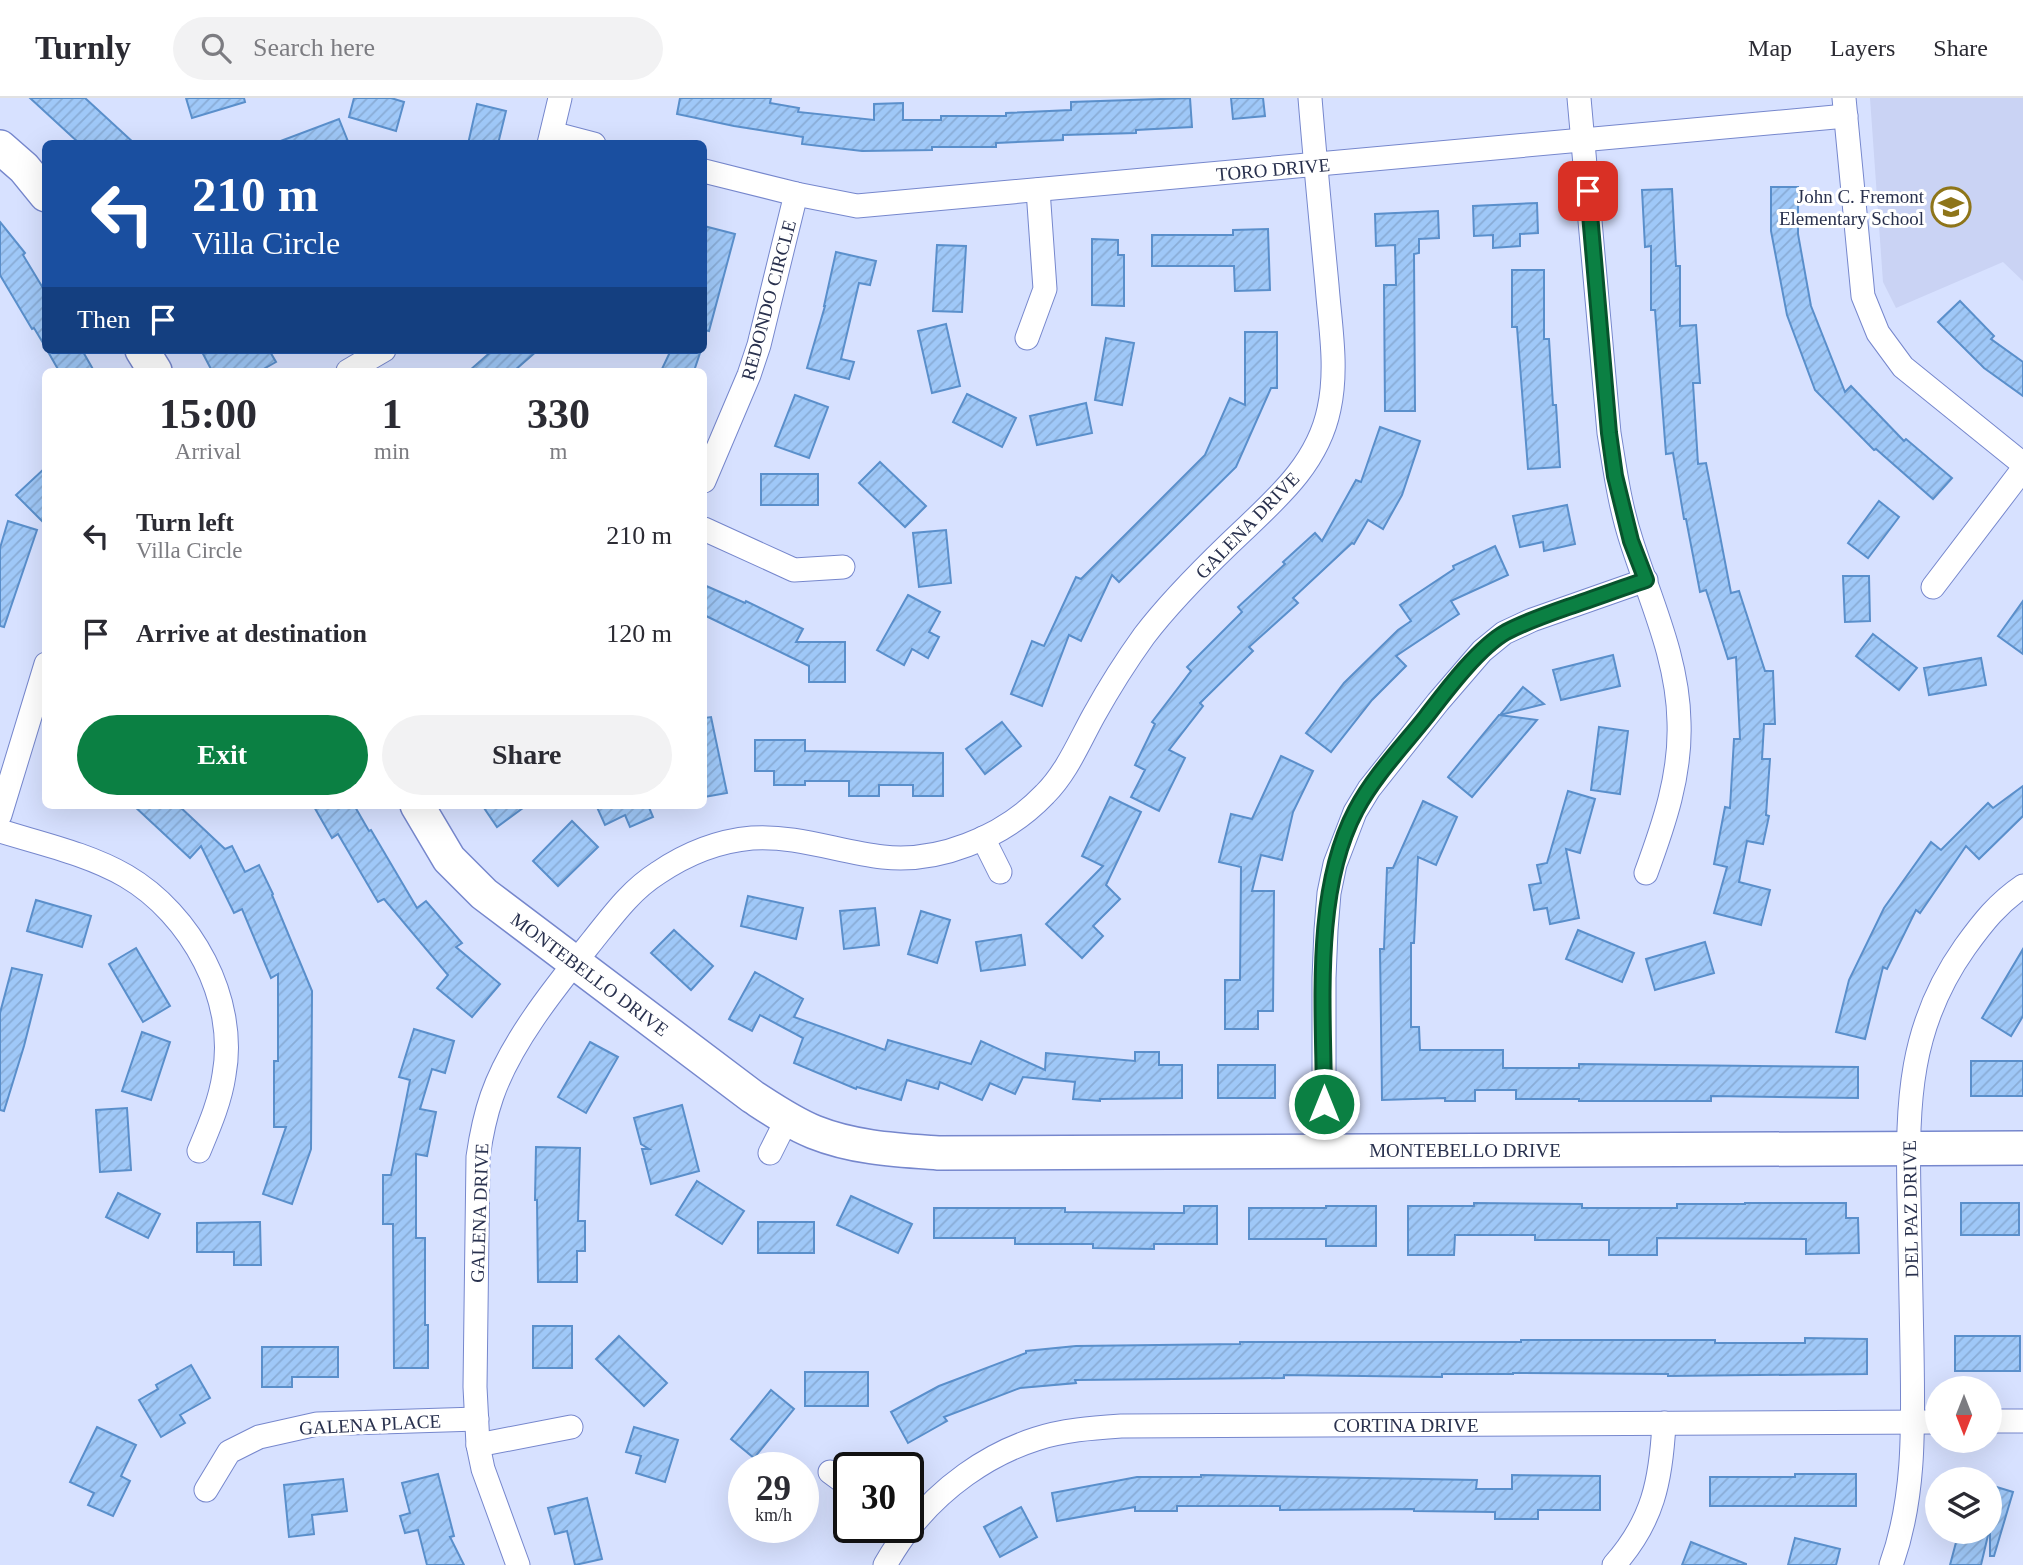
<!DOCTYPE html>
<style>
:root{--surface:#fff;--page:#f2f2f3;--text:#2b2b33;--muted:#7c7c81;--line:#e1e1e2;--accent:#0b8043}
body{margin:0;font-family:"Times New Roman",serif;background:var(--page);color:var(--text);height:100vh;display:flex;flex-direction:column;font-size:26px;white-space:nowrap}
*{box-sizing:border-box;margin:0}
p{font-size:23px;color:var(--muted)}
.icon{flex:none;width:38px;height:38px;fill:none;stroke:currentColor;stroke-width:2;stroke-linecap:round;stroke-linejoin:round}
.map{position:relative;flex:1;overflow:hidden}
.drawer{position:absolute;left:42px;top:270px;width:665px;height:441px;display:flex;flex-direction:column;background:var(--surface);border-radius:10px;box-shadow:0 7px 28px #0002}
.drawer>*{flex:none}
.banner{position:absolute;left:42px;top:42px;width:665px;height:214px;border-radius:10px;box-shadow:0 7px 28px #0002;background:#1a4fa0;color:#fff;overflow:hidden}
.needle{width:46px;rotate:180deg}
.tools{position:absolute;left:1925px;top:1278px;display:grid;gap:14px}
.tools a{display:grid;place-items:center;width:77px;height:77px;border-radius:50%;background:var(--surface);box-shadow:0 7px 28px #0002;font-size:35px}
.speed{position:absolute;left:728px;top:1354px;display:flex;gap:14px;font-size:35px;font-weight:700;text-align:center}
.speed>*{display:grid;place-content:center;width:91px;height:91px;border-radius:50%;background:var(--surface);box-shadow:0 7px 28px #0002;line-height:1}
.speed small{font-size:18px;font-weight:400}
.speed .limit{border:4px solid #111;border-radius:10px;background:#fff;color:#111}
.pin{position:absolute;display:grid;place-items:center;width:60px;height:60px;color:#fff;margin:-30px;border-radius:14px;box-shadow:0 4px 10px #0006}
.me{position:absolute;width:77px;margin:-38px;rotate:0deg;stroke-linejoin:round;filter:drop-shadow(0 0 5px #0008)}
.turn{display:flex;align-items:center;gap:24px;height:147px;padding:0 35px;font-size:32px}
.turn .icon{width:91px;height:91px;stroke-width:2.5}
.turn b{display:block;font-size:49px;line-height:60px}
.then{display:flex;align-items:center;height:66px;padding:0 35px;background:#0003;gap:14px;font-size:26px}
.eta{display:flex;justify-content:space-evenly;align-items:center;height:119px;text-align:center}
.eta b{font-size:42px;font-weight:700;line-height:49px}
.action{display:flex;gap:14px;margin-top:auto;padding:14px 35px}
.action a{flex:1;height:80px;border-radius:42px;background:var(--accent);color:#fff;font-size:28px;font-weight:700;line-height:80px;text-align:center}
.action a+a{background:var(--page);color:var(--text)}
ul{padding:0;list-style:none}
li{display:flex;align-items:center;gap:21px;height:98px;padding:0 35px}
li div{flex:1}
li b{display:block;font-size:26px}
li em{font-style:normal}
header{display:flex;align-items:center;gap:42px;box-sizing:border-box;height:98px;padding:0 35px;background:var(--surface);border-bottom:2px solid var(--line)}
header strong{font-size:33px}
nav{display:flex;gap:38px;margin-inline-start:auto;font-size:24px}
.search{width:490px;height:63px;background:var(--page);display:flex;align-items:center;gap:18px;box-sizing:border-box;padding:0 24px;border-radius:38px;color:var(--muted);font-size:26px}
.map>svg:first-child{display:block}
</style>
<header>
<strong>Turnly</strong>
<div class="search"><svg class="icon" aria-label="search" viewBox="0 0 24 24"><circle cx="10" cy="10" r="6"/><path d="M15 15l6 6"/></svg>Search here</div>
<nav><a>Map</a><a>Layers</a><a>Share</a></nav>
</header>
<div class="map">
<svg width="2023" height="1467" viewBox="0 0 2023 1467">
<defs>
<pattern id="building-hatch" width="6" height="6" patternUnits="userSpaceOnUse" patternTransform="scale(1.75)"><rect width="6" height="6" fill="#9fc8f8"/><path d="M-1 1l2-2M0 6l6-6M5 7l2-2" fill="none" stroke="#89acd6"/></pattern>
</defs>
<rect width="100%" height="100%" fill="#d7e1ff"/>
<!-- built -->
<polygon fill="#cad3f4" points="1870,0 2023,0 2023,183 2003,164 1896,210 1883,184"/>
<!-- building -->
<g fill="url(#building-hatch)" stroke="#5a8fcb" stroke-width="2">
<polygon points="30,0 85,0 135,46 80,46"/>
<polygon points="186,0 244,0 245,4 192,20"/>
<polygon points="354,0 391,0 404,4 396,33 349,19"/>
<polygon points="680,0 771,0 770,5 799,10 798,14 874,22 874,6 903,5 903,22 941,22 941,18 1006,18 1006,15 1071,12 1071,4 1190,0 1192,29 1136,32 1136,35 1063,37 1063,42 996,45 996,49 932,49 932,52 862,53 802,46 803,39 734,28 677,16"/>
<polygon points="1231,0 1263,0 1265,18 1233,21"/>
<polygon points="477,6 506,13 498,46 468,46"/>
<polygon points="339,21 349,46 278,46 278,44"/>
<polygon points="1771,89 1798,89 1798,136 1811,208 1845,294 1851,288 1904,343 1906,341 1952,380 1933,401 1876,351 1874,352 1815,292 1787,217 1771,133"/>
<polygon points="1672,91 1676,168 1680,168 1680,228 1696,227 1700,285 1693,285 1698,366 1706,365 1731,495 1739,493 1765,573 1773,573 1775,626 1764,626 1762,661 1770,661 1766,717 1769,718 1763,746 1747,743 1739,784 1770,792 1761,827 1714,815 1727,769 1714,766 1725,709 1730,710 1734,641 1740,641 1736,559 1728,561 1706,492 1700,494 1686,421 1684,421 1673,355 1666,356 1655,212 1651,212 1651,148 1645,149 1642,92"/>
<polygon points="1537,105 1538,135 1520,136 1520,148 1493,150 1493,137 1474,138 1473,108"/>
<polygon points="1438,113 1439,140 1419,141 1419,155 1414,156 1415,313 1385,313 1384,187 1396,187 1395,147 1376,148 1375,116"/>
<polygon points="0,124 25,155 23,157 46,195 46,250 34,230 32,231 0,177"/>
<polygon points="704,128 735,136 709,233 704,232"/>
<polygon points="1268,131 1270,192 1235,193 1234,168 1152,168 1152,137 1233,137 1233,132"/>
<polygon points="1092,141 1118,142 1118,157 1124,157 1124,208 1092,207"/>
<polygon points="937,147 966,148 962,214 933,213"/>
<polygon points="836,154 876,163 870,187 859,185 841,261 854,264 849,281 807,270 825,208 824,208"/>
<polygon points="1512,172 1544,172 1544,241 1549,241 1553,307 1556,307 1560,369 1528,371 1517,229 1512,229"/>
<polygon points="1960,203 1994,238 1991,241 2023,264 2023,298 1984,270 1938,224"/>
<polygon points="946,226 960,288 932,295 918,233"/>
<polygon points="1245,234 1277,234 1277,290 1271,290 1236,369 1119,484 1112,477 1081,543 1069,537 1042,608 1011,596 1032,543 1044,548 1076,479 1081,481 1205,357 1230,300 1245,307"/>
<polygon points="1106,240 1134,245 1122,307 1095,302"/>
<polygon points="47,252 82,252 94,273 59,273"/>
<polygon points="201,252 269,252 276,264 260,273 212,273"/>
<polygon points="493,252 538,252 514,273 469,273"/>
<polygon points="671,252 701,252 694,273 661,273"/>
<polygon points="967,296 1016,320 1002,349 953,324"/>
<polygon points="795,297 828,309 809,360 775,348"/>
<polygon points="1086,305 1092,335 1037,347 1030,318"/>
<polygon points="1380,329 1420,343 1402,397 1383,431 1368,422 1354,446 1352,445 1293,500 1298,505 1249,549 1253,553 1200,605 1203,608 1169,652 1185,660 1159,713 1131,699 1145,672 1135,667 1155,626 1152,624 1191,573 1187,569 1242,514 1238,509 1285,466 1283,464 1315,435 1322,443 1356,382 1361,384"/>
<polygon points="880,364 926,408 905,429 859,385"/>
<polygon points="46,369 46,427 16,397"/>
<rect x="761" y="376" width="57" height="31"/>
<polygon points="1879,403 1899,419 1868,460 1848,445"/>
<polygon points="1567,407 1575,446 1544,453 1543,444 1520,449 1513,418"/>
<polygon points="8,423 37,432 4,529 0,528 0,450"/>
<polygon points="946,432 951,485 919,489 913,435"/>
<polygon points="1495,448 1508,477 1451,503 1459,516 1396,558 1406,568 1372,602 1331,654 1306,635 1344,585 1398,532 1411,523 1400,507 1454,471 1453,468"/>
<polygon points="1843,478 1869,478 1870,523 1845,524"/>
<polygon points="704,487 745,505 746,503 803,531 796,544 845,544 845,584 809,584 809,568 704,517"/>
<polygon points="908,497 940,514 929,534 939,539 928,560 912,551 904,567 877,552"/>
<polygon points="2023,503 2023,556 1998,538"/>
<polygon points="1873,536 1917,570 1899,592 1856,558"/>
<polygon points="1613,557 1620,588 1561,602 1553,572"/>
<polygon points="1981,560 1986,587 1929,597 1924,570"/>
<polygon points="1523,589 1544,606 1500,617"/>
<polygon points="1499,617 1537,622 1472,699 1448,679"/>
<polygon points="711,619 727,695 704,699 704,620"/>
<polygon points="1002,624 1021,648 985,676 966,651"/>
<polygon points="1599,629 1628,633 1620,696 1591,692"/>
<polygon points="755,642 805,642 805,653 943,655 943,698 913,698 913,687 879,687 879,698 849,698 849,683 805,683 805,687 774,687 774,673 755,673"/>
<polygon points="1281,658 1313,673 1293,714 1282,762 1261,757 1252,793 1274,793 1273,913 1258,913 1258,931 1225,931 1225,882 1240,882 1241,769 1219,764 1231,716 1252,721"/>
<polygon points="2023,688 2023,718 1979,761 1966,748 1920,815 1916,812 1887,871 1883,869 1865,941 1836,934 1849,882 1884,810 1931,744 1941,752 1988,705 1993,710"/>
<polygon points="1568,693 1595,701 1580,755 1566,751 1579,820 1550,826 1547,810 1534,812 1529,787 1541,785 1537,767 1547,765"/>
<polygon points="1110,699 1141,714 1106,787 1120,801 1093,828 1103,838 1082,860 1046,826 1103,768 1082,758"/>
<polygon points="1423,703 1457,719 1436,767 1418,759 1414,845 1411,845 1411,929 1419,929 1420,952 1503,952 1503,970 1579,970 1579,966 1858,969 1858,1000 1711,998 1711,1003 1579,1003 1579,1001 1516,1001 1516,992 1475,992 1475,1003 1445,1003 1445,1000 1382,1002 1380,851 1384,851 1387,770 1393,770"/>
<polygon points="133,707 178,707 225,751 232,748 245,774 259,767 273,796 272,797 312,893 311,1051 292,1106 263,1096 286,1029 274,1029 274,963 278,963 278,876 271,880 242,811 234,815 201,748 190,760"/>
<polygon points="313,707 354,707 369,733 371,732 417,810 426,803 462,845 456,849 500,886 472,919 437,890 448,877 384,801 378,804 338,736 332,740"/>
<polygon points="482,707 527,707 497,729"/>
<polygon points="596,707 648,707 653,719 630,729 625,717 605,727"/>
<polygon points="572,723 598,749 558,788 533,763"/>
<polygon points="748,798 803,810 796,841 741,828"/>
<polygon points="36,802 91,818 82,849 27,833"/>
<polygon points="875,810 879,847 844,851 840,813"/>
<polygon points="921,813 950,822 937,865 908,856"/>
<polygon points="674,832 713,868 691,892 651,855"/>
<polygon points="1578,832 1634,855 1622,884 1566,861"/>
<polygon points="1021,837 1025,867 981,873 976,844"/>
<polygon points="1705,844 1714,875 1655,892 1646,861"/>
<polygon points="136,850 170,908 143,924 109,866"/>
<polygon points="2023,851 2023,918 2011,938 1982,920"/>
<polygon points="12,870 42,877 24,948 4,1013 0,1012 0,915"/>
<polygon points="755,874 803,901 794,919 885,952 888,942 971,966 981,943 1045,972 1046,955 1135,963 1135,954 1159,954 1159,967 1182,967 1182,1000 1100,1001 1100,1003 1073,1001 1075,984 1023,979 1015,996 990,985 982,1002 940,984 938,991 907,982 901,1002 857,989 856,991 794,965 803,940 760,917 752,933 729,921"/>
<polygon points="414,931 454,943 445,975 432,971 420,1011 436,1014 427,1058 416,1056 416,1140 425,1140 425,1227 428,1227 428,1270 394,1270 393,1126 383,1126 383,1077 391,1077 410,982 399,979"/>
<polygon points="142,934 170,944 151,1002 122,993"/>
<polygon points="590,944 618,959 586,1015 558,999"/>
<rect x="1971" y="963" width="52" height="35"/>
<rect x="1218" y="967" width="57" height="33"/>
<polygon points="682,1007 699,1073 651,1086 642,1051 649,1051 641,1046 634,1020"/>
<polygon points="127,1010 131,1072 100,1074 96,1012"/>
<polygon points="536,1049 580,1050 578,1123 585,1123 585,1153 577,1153 577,1184 538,1184 537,1102 535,1102"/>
<polygon points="697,1083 744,1113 722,1146 676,1117"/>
<polygon points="118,1095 160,1116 148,1140 106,1119"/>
<polygon points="851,1098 912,1126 898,1155 837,1127"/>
<polygon points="1474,1105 1582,1106 1582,1110 1677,1110 1677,1106 1745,1106 1745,1105 1846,1105 1846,1120 1858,1120 1859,1155 1806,1156 1806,1141 1657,1140 1657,1157 1609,1157 1609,1142 1535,1142 1535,1137 1455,1137 1454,1157 1408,1157 1408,1108 1474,1108"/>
<rect x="1961" y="1105" width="58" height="32"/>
<polygon points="1184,1108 1217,1108 1217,1146 1154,1146 1154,1151 1093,1150 1093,1146 1015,1146 1015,1140 934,1140 934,1110 1065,1110 1065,1114 1184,1115"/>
<polygon points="1326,1108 1376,1108 1376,1148 1326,1148 1326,1141 1249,1141 1249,1110 1326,1110"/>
<polygon points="260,1124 261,1167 234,1167 234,1154 197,1154 197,1125"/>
<rect x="758" y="1124" width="56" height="31"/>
<rect x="533" y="1228" width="39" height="42"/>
<polygon points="619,1238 667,1285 644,1308 596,1261"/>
<rect x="1955" y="1238" width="65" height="35"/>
<polygon points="1805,1240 1867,1241 1867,1276 1668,1278 1668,1276 1513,1275 1513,1276 1442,1276 1442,1279 1284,1277 1284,1280 1075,1282 1076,1285 1020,1290 944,1319 947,1323 908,1345 891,1314 939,1288 1026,1255 1026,1253 1076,1248 1240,1246 1240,1244 1521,1244 1521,1242 1715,1242 1715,1245 1805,1245"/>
<polygon points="262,1249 338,1249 338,1279 292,1279 292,1289 262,1289"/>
<polygon points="191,1267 210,1300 180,1317 185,1325 161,1339 139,1302 158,1291 156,1287"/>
<rect x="805" y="1274" width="63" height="34"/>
<polygon points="771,1292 794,1311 754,1360 731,1341"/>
<polygon points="97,1329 136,1347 121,1378 130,1383 113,1418 88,1407 94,1395 70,1384"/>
<polygon points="634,1329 678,1342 665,1384 636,1375 641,1358 626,1354"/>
<polygon points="438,1376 454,1438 450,1439 464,1467 427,1467 418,1432 405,1435 400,1418 410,1415 402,1385"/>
<polygon points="1795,1376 1856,1376 1856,1408 1710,1408 1710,1379 1795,1379"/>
<polygon points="1201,1377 1477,1382 1476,1391 1512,1391 1512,1377 1600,1378 1600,1412 1538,1412 1538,1421 1495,1421 1495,1414 1414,1413 1414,1411 1280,1412 1280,1408 1177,1408 1177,1413 1135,1413 1135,1409 1057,1423 1052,1395 1137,1379 1201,1379"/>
<polygon points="343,1381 347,1413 312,1417 314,1436 289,1439 284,1387"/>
<polygon points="1990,1387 2013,1394 1994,1458 1990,1458"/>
<polygon points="587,1400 602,1461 575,1467 567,1433 555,1436 548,1410"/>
<polygon points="1021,1409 1037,1439 1000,1459 984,1429"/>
<polygon points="1959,1433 1989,1433 1981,1467 1950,1467"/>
<polygon points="1795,1440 1840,1451 1836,1467 1788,1467"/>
<polygon points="1691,1444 1746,1466 1746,1467 1682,1467"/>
</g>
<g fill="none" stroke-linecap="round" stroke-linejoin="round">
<!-- street casing -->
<g stroke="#7687cd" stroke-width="25">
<g id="street">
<path d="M1579 0 1609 335C1615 372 1620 409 1632 445 1651 504 1678 561 1679 624 1681 677 1664 726 1646 775"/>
<polyline points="1844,0 1863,198 1878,235 1903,269 2023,366"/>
<polyline points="552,35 594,46"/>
<polyline points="549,46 560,0"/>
<polyline points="704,73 796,96 857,108 1846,18"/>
<polyline points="1027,240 1045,191 1038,92"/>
<polyline points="348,273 384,252"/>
<polyline points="704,383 749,277 759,247 796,96"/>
<polyline points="704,431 794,472 843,469"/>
<polyline points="1933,489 2023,371"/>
<polyline points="0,717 46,566"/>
<path d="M0 733C42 746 88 756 126 778 191 816 238 901 224 977 220 1004 209 1029 199 1053"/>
<polyline points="983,740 1000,774"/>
<polyline points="1324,1053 1324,880 1326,832 1329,795 1335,766 1355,714 1369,691 1438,604 1482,553 1504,535 1532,522 1646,482"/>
<polyline points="770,1055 787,1021"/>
<polyline points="1990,1323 2023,1323"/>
<polyline points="478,1347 571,1329"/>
<polyline points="830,1374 849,1388"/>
<polyline points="206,1392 229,1354 259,1339 317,1326 477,1321"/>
<path d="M518 1467 483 1371 478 1347 475 1289 478 1059C481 1038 485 1018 492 998 511 943 557 887 593 842 613 817 631 792 658 775 686 756 718 743 752 740 797 737 839 754 883 759 911 762 941 757 967 747 996 736 1023 719 1045 696 1067 674 1079 644 1094 617 1109 590 1126 563 1144 538 1169 505 1199 475 1229 446 1270 406 1317 370 1329 311 1338 270 1330 227 1327 187 1321 124 1315 62 1310 0"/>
<path d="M885 1467C892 1455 900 1442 909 1431 941 1390 986 1357 1036 1341 1063 1332 1093 1330 1122 1328L1937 1324"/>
<path d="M1614 1467C1653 1423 1661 1383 1664 1325"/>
<path d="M1891 1467C1916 1398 1913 1324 1912 1252 1911 1200 1910 1149 1909 1098 1907 1004 1909 928 1965 849 1983 824 1998 805 2023 788"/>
</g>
</g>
<!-- secondary casing -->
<g stroke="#7687cd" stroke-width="36">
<g id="secondary">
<polyline points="0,49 24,70 46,97"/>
<polyline points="142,252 155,273"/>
<path d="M417 707 449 761 484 796 753 999C773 1012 792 1025 814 1034 854 1050 896 1052 938 1055L2023 1050"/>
</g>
</g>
<!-- street -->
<use href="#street" stroke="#fff" stroke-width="23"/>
<!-- secondary -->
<use href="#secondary" stroke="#fff" stroke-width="33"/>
</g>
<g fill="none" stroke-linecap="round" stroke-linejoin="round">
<!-- route casing -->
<g stroke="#07532c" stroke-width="18">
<path id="route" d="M1324 1006C1324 914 1312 795 1356 712 1374 678 1402 649 1426 619 1446 593 1478 550 1506 534 1525 524 1545 517 1565 510 1592 501 1619 491 1646 482L1631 443 1615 378 1609 335 1588 93"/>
</g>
<!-- route -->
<use href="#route" stroke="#0b8043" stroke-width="12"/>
</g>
<!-- icons -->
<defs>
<g id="school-ring" transform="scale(2.0125)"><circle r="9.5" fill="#fff" stroke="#8e7519" stroke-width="1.5"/><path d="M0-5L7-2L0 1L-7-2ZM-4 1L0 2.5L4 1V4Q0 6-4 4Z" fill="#8e7519"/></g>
</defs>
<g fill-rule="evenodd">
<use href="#school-ring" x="1951" y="109"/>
</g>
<g text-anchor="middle" stroke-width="6" stroke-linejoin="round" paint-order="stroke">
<!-- street labels -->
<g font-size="19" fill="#29314e" stroke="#fff">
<text transform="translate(1273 71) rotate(-5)" y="7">TORO DRIVE</text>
<text transform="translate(768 202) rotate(-75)" y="7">REDONDO CIRCLE</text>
<text transform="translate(1247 427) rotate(-46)" y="7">GALENA DRIVE</text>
<text transform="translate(590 876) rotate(37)" y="7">MONTEBELLO DRIVE</text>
<text x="1465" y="1059">MONTEBELLO DRIVE</text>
<text transform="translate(1910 1111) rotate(-91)" y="7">DEL PAZ DRIVE</text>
<text transform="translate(479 1115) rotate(-88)" y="7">GALENA DRIVE</text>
<text transform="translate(370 1326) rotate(-3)" y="7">GALENA PLACE</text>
<text x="1406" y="1334">CORTINA DRIVE</text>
</g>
<!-- poi labels -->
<g font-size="19" fill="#29314e" stroke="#fff" text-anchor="end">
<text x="1924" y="105">John C. Fremont<tspan x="1924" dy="22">Elementary School</tspan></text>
</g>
</g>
</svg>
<div class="tools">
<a><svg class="needle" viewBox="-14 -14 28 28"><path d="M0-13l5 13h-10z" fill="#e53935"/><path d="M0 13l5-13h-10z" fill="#7c7c81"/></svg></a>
<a><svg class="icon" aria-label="layers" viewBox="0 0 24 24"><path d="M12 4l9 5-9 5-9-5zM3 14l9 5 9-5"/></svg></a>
</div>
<div class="speed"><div>29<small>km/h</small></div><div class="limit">30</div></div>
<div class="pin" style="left:1588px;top:93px;background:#d93025"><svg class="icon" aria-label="arrive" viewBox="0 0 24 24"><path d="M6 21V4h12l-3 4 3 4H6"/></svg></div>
<svg class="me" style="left:1324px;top:1006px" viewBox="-20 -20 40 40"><circle r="17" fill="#0b8043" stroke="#fff" stroke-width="3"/><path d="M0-11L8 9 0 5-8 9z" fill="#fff"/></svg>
<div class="banner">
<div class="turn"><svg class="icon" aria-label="left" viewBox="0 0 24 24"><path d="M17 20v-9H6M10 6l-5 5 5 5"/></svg><div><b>210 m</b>Villa Circle</div></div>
<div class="then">Then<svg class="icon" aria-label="arrive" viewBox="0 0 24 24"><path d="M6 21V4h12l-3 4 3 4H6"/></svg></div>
</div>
<section class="drawer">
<div class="eta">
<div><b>15:00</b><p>Arrival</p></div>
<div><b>1</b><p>min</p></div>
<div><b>330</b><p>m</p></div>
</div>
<ul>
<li><svg class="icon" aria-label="left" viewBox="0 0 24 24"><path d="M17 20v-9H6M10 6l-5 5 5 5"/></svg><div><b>Turn left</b><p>Villa Circle</p></div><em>210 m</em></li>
<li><svg class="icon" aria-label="arrive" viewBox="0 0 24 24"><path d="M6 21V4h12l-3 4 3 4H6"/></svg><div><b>Arrive at destination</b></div><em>120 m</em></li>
</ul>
<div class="action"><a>Exit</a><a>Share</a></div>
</section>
</div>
